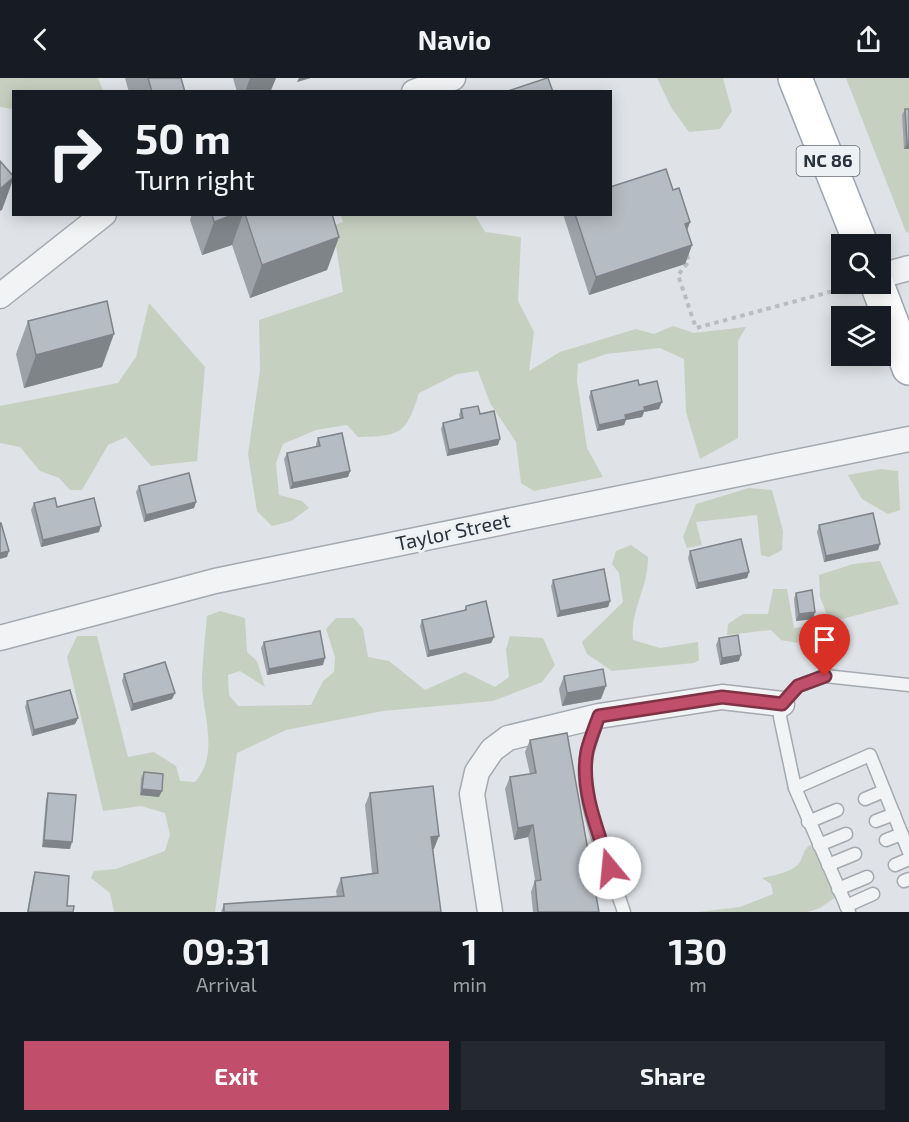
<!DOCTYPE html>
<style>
:root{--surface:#171b24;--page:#242831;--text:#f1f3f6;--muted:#9ea1a6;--accent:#c14e6a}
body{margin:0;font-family:"Exo 2",sans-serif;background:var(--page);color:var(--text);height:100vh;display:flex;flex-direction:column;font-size:22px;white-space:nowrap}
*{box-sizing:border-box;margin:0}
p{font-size:20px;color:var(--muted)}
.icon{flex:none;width:33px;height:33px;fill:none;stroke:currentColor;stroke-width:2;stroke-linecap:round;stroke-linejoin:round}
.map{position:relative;height:834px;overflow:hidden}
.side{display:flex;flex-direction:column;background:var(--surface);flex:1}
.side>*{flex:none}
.top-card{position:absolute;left:12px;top:12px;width:600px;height:126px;border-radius:0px;box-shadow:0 3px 15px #0003;background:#171b24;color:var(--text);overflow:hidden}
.controls{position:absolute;left:831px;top:156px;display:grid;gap:12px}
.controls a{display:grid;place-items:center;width:60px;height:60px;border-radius:0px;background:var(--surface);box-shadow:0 3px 15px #0003;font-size:30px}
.pin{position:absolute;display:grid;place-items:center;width:51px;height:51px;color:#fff;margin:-62px -26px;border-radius:50% 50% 50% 0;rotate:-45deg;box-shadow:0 0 6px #0007}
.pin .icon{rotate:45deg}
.me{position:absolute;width:66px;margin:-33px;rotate:343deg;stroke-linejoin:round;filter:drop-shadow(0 0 4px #0008)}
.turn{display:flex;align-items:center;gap:21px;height:126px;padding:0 24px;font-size:27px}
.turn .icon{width:78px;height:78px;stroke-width:2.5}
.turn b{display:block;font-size:42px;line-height:51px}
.eta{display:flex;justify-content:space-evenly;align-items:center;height:102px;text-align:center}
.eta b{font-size:36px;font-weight:700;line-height:42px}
.action{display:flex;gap:12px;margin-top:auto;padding:12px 24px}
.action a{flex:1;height:69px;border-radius:0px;background:var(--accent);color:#fff;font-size:24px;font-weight:700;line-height:69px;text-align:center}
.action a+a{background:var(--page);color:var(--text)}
header{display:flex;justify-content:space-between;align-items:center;height:78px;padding:0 24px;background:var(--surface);font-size:27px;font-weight:700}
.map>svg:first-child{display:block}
</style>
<header><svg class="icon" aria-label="back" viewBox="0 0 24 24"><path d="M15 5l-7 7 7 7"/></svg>Navio<svg class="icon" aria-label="share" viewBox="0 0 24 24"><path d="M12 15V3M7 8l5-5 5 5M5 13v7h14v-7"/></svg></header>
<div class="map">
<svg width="909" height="834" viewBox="0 0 909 834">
<rect width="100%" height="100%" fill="#dfe2e6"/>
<!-- green -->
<g fill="#c6d0c0">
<polygon points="0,0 98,0 103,13 14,14 13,31 0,29"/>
<polygon points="657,0 723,0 732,33 720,51 689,54 671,29"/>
<polygon points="846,0 909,0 909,155 906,154"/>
<path d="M341 137H475L485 154 521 159 518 223 534 254 529 293 560 274 636 251 654 256 673 248 694 255 746 249 738 263V360L700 381 686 334 684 281 660 270 606 276 578 286 577 302 587 370 603 399 534 413 521 405 516 364 490 325 478 293 457 296 419 315C406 357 400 358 358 359L347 347 316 352 283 366 276 385 279 417 302 423 309 430 291 443 272 448 257 433 248 376 260 292 259 242 343 214 333 148 343 144Z"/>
<polygon points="149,225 205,289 197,383 151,388 126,359 108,367 82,412 70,412 59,400 40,393 20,369 0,365 0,328 118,305 136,279"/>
<polygon points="881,391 898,393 900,432 888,436 862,421 848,397"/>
<polygon points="749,410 772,412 783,453 782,472 769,479 761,477 757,437 696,444 702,467 687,470 683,459 696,426"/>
<path d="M631 467 648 479C648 512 630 531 633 562L660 570 698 564 699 582 694 585 612 593 587 576 582 564 623 524 619 495 612 486 616 473Z"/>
<polygon points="880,483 899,526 830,544 820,519 819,497 853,486"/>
<polygon points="773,511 787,511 794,550 803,549 805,561 797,565 781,562 771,552 727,557 728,546 743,536 768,536"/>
<path d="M220 533 245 540 247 574 257 583 265 609 240 593 228 597 229 617 238 628 311 627 323 603 334 594 335 579 326 551 336 540H354L363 551 368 579 389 583 425 612 465 594 495 609 509 599 506 571 510 558 543 560 555 587 542 604 493 623 383 633 286 652 237 675 215 834H114L110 815 91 800 94 793 116 791 165 773 170 757 165 735 141 728 103 733 67 579 77 558H97L128 679 154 674 176 688 180 703 195 704C221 675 201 634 202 600 203 579 205 559 207 538Z"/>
<path d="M810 767 832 798 837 818 820 830 808 834H698L740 829 773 816 771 806 762 800C774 797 792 795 800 784 804 776 803 772 810 767Z"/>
</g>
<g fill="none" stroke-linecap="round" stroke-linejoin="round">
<!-- service casing -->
<g stroke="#a5aab0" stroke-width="15">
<g id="service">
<path d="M599 638C593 657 584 676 585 696 587 740 610 792 624 834"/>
<polyline points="795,710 870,677 909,774"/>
<polyline points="865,721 884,713"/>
<polyline points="876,743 894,736"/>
<polyline points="808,744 837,732"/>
<polyline points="886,762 902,756"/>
<polyline points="819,767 846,756"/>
<polyline points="828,787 855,776"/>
<polyline points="895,787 909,781"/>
<polyline points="904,803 909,801"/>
<polyline points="838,811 867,799"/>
<polyline points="846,828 873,816"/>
<polyline points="849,834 795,710 780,639 782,626 798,608 825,598 909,607"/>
</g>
</g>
<!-- minor casing -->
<g stroke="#a5aab0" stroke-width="27">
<g id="minor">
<polyline points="414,14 453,0"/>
<polyline points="880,198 909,190"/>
<polyline points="0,218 104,136"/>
<polyline points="0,560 215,503 909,361"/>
<polyline points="490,834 472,716 477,694 492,672 508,660 599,638 722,619 782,626"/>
</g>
</g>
<!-- primary casing -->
<g stroke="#9fa8b1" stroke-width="36">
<g id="primary">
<polyline points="795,0 861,166"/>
<polyline points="877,206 909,290"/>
</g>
</g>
<!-- path -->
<polyline stroke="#b9bdc1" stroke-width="4" stroke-dasharray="4.5 4.5" stroke-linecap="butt" points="687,177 689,183 678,197 696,250 837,212"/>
<!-- service -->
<use href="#service" stroke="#f1f3f5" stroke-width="12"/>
<!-- minor -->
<use href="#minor" stroke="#f1f3f5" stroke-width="24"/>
<!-- primary -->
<use href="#primary" stroke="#fff" stroke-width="33"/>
</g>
<!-- wall -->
<g fill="#9da2a8">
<polygon points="125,0 181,0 185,14 129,14"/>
<polygon points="233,0 276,0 271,12 268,14 237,14"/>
<polygon points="905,31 909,71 904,71 902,37"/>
<polygon points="673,112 690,144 687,152 692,167 685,186 589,217 563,136 610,136"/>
<polygon points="192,136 332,136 339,159 327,192 250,220 232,167 202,177 190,142"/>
<polygon points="28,243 102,289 24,310 16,276"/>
<polygon points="639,307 659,331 644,334 642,339 626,342 624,347 597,353 589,319 591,313"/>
<polygon points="461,331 480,336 498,367 447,378 441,351 443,345 460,341 459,337"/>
<polygon points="318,360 350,393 348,399 290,411 284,381 287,375 316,368 316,366"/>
<polygon points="139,408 196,424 194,430 144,444 136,414"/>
<polygon points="34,425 57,429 99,454 41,469 31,432"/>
<polygon points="819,447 880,466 878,472 824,484 817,454"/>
<polygon points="690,473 749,494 747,500 696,511 688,480"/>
<polygon points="553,502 610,523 608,529 557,539 551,508"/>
<polygon points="796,515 813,541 796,543 794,521"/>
<polygon points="466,528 494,559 491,565 427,579 420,548 422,542 464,533"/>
<polygon points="719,560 739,583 720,587 716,567"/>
<polygon points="264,564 323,587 267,597 261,570"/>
<polygon points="124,596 175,615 172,621 131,633 122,603"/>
<polygon points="564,598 601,621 562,628 559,611"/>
<polygon points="27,623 78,640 75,646 32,658 25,629"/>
<polygon points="530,662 599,834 533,834 531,814 535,802 528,759 514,762 505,711 510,699 530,696 525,674"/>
<polygon points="144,694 159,719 140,717 141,700"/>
<polygon points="48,715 70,771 42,769 46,722"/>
<polygon points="370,715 434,771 433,771 441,834 221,834 224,826 337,819 336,813 341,800 372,795 365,727"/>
<polygon points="35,794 67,828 73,834 27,834 33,800"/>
</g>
<!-- shaded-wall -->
<g fill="#7f8488">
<polygon points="250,0 276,0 271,12 268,14 245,14"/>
<polygon points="299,0 311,0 297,4"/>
<polygon points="907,65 909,65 909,71 904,71"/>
<polygon points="14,99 2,132 0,133 0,111"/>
<polygon points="235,136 243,136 232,167 202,177 214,144"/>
<polygon points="690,144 683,163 685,146"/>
<polygon points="339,159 327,192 250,220 262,187"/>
<polygon points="692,167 685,186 589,217 596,199"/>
<polygon points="114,256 102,289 24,310 36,277"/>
<polygon points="662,324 659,331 644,334 642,339 626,342 624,347 597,353 599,347 644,329"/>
<polygon points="500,361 498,367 447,378 449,372"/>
<polygon points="350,393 348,399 290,411 293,405"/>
<polygon points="196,424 194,430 144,444 146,437"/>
<polygon points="101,448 99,454 41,469 43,462"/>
<polygon points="880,466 878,472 824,484 826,478"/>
<polygon points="9,473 7,479 0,481 0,475"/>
<polygon points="749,494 747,500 696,511 698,505"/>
<polygon points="610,523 608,529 557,539 560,533"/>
<polygon points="815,534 813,541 796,543 799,536"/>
<polygon points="494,559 491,565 427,579 429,573"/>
<polygon points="741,577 739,583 720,587 722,580"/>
<polygon points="325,580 323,587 267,597 269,591"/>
<polygon points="606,608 601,621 562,628 567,615"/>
<polygon points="175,615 172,621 131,633 133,626"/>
<polygon points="78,640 75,646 32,658 34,652"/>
<polygon points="142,711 162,713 159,719 140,717"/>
<polygon points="533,747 528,759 514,762 518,750"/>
<polygon points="439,758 434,771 427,772 431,759"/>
<polygon points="44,762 72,764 70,771 42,769"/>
</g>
<!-- building -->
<g fill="#b6bcc3" stroke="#7f8488" stroke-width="1.5">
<polygon points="148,0 181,0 185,14 152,14"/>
<polygon points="547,0 548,0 553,14 505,14"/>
<polygon points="905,31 909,31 909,65 907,65"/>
<polygon points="0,83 14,99 0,111"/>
<polygon points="666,91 673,112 679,110 690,144 685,146 692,167 596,199 575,136 610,136 610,109"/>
<polygon points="212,136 235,136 214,144"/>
<polygon points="245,136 332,136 339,159 262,187"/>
<polygon points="107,223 114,256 36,277 28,243"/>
<polygon points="638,302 639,307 657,303 662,324 644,329 645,332 625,337 626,341 599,347 591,313"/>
<polygon points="478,328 480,336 494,333 500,361 449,372 443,345 463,340 461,331"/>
<polygon points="342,355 350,393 293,405 287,375 320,368 318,360"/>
<polygon points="189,395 196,424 146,437 139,408"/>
<polygon points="55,420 57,429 94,420 101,448 43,462 34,425"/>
<polygon points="873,435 880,466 826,478 819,447"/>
<polygon points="0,445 1,445 9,473 0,475"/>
<polygon points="741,461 749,494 698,505 690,473"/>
<polygon points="604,491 610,523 560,533 553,502"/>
<polygon points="812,512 815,534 799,536 796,515"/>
<polygon points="486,523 494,559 429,573 422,542 466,532 466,528"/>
<polygon points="320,553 325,580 269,591 264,564"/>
<polygon points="738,557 741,577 722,580 719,560"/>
<polygon points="165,584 175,615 133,626 124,596"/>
<polygon points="603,591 606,608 567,615 564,598"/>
<polygon points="70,612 78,640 34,652 27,623"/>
<polygon points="567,655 599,834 538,834 535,803 541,802 533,747 518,750 510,699 536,695 530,662"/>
<polygon points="144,694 163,696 162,713 142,711"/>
<polygon points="433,708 439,758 431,759 441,834 224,834 224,826 344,818 341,800 378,795 370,715"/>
<polygon points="48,715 76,717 72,764 44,762"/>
<polygon points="35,794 69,798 67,828 74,828 73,834 28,834"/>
</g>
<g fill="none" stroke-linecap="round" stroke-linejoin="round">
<!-- route casing -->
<g stroke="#7d3345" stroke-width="15">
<path id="route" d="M610 790C598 753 580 712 587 673 590 661 595 649 599 638L722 619 782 626 798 608 825 598"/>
</g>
<!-- route -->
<use href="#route" stroke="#c14e6a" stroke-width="10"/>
</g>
<g text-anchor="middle" stroke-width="6" stroke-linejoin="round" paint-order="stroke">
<!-- shield labels -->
<rect fill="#eef1f4" stroke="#646b73" stroke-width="1.5" x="796.5" y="68" width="63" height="30" rx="4.5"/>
<g font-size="18" font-weight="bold" fill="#29323c">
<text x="828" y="89">NC 86</text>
</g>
<!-- street labels -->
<g font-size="20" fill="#29323c" stroke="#eef1f4">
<text transform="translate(453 454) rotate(-12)" y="7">Taylor Street</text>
</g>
</g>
</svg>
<div class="controls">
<a><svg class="icon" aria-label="search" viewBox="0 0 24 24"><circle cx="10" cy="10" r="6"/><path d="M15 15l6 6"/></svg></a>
<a><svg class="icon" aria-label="layers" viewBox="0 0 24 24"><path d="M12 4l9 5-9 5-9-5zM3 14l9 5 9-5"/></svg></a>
</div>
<div class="pin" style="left:825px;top:598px;background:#d93025"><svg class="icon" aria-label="arrive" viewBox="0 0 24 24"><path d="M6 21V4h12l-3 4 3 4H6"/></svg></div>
<svg class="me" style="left:610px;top:790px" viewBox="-20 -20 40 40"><circle r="19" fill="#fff"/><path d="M0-13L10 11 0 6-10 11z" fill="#c14e6a"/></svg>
<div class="top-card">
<div class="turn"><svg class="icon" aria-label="right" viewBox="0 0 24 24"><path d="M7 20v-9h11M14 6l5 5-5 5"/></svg><div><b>50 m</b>Turn right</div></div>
</div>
</div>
<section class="side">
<div class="eta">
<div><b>09:31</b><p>Arrival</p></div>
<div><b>1</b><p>min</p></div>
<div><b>130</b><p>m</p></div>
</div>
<div class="action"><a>Exit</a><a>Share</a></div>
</section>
